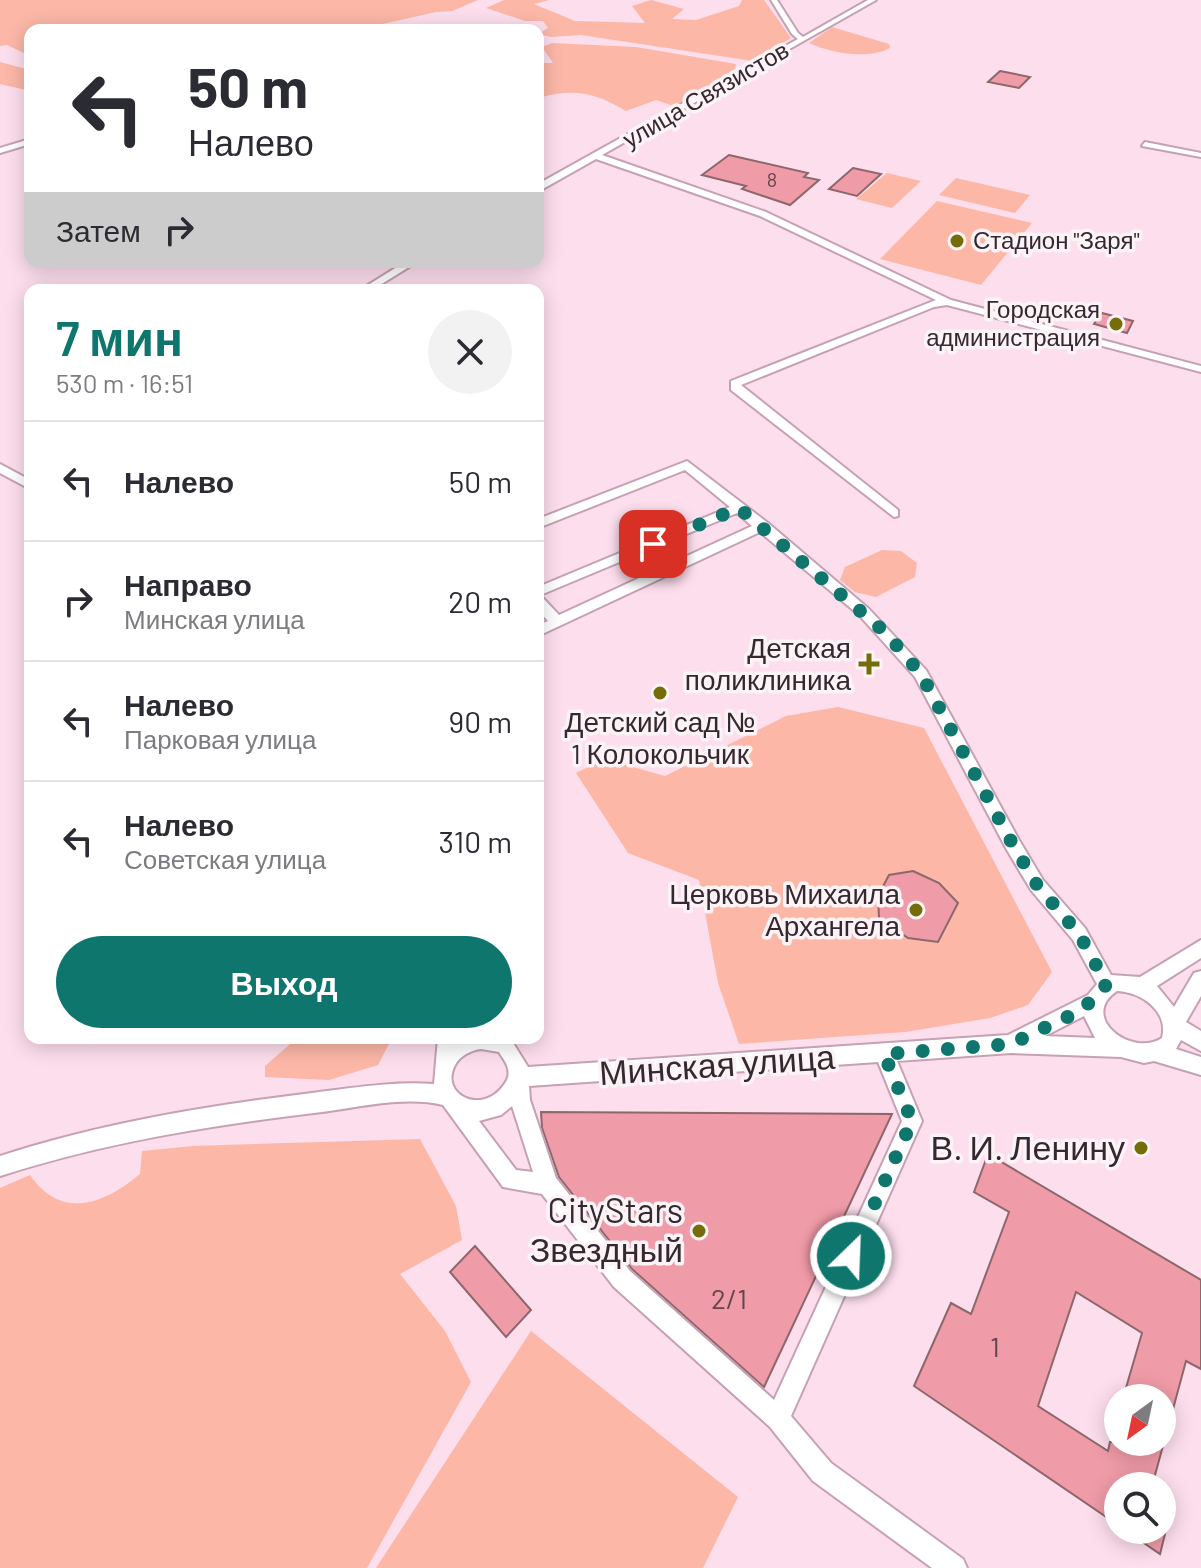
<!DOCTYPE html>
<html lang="ru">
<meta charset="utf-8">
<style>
:root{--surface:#fff;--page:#f2f2f3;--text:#2b2b33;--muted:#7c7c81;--line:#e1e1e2;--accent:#0f766e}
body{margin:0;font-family:Barlow,sans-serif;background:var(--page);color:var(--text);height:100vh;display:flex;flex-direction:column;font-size:30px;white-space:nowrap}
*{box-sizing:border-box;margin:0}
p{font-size:26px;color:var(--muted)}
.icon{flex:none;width:44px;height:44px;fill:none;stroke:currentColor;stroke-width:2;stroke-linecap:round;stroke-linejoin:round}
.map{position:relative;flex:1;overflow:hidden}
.sheet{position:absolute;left:24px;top:284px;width:520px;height:760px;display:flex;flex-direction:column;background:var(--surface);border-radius:16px;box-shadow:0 4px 20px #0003}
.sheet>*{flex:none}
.hud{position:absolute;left:24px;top:24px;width:520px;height:244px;border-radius:16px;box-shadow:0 4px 20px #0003;background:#fff;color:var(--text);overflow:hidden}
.needle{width:52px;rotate:213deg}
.fabs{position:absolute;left:1104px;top:1384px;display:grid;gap:16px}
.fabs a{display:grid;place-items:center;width:72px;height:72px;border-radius:50%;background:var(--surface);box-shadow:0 4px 20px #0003;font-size:40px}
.pin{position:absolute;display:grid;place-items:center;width:68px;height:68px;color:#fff;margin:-34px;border-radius:16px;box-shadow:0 4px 12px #0006}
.me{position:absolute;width:88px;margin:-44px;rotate:24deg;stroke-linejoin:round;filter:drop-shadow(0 0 6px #0008)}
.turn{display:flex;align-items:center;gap:28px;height:168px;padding:0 32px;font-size:36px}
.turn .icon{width:104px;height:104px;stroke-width:2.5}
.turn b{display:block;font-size:56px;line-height:68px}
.then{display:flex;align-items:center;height:76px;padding:0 32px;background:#0003;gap:16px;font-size:30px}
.round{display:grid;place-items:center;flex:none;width:84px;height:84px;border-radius:42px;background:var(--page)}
.overview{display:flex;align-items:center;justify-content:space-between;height:136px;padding:0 32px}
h1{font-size:48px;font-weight:600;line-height:60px;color:var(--accent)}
.primary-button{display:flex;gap:16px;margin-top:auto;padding:16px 32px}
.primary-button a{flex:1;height:92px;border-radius:48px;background:var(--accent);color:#fff;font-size:32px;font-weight:600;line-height:92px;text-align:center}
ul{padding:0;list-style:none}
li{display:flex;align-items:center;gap:24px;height:120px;padding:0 32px;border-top:2px solid var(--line)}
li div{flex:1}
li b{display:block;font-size:30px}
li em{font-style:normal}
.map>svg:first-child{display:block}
</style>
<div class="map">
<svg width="1201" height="1568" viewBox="0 0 1201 1568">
<rect width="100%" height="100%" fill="#fddeed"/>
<!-- green -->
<g fill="#fcb7a7">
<polygon points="0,0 478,0 452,11 436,12 356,30 30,30 30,56 7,45 0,46"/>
<polygon points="504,0 549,0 534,4 575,21 645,23 632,6 651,0 684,9 672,19 696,20 739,6 742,0 764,0 791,38 753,61 581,35 551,37 538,34 548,28 543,21 525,21 486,8"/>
<path d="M832 27 889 44 890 48C868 60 831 53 809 43Z"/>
<path d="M552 43 636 47 736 64 733 74 674 106 656 100 626 111C594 92 574 88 538 98V63H553L542 47Z"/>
<polygon points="0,62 30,70 30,91 0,84"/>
<polygon points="887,173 921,181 892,208 856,199"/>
<polygon points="956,178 1030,195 1015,213 939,195"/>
<polygon points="937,201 1032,223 981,285 880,259"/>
<polygon points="882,550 901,551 917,563 915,577 876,597 855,592 840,580 845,567"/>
<polygon points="838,707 924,728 1052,972 1028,1005 990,1018 905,1032 739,1044 718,983 699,880 628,853 576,773 604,759 665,776 786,716"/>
<polygon points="297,1038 385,1038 390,1042 378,1065 329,1080 265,1077 265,1066"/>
<path d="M420 1139 456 1206 462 1240 400 1274 445 1331 471 1382 367 1568H0V1188L30 1175C62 1221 104 1204 140 1174L142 1151 193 1146Z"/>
<polygon points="531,1331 738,1497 703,1568 376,1568"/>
</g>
<!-- building -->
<g fill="#f09ba8" stroke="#8c676b" stroke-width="2">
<polygon points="1000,71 1030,77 1019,88 988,82"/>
<polygon points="729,155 808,173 804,177 819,180 790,205 742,189 746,186 702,175"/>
<polygon points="853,168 881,174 857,196 829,189"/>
<polygon points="1102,313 1133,321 1127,333 1094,324"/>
<polygon points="913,871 939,883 958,903 938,942 908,938 879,918 878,896 889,875"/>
<polygon points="541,1112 892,1114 764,1387 632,1269 559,1177 542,1128"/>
<polygon points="988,1154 1201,1280 1201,1369 1186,1361 1166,1435 1162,1435 1162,1398 1123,1398 1142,1333 1076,1292 1038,1406 1108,1451 1110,1442 1164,1442 1152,1486 1118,1486 1118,1525 914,1386 951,1303 971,1314 1009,1212 974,1192"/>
<polygon points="475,1246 531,1310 506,1337 450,1272"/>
<polygon points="1125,1530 1166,1530 1160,1554"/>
</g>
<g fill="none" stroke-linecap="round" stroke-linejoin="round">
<!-- minor casing -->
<g stroke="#c5a1b3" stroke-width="4">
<g id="minor">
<polygon points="771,0 777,0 798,33 803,37 868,0 876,0 602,155 766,212 951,300 1201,366 1201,372 947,305 934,307 741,385 898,510 898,516 894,517 731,390 731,381 936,300 760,216 596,159 541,190 538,191 538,184 798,39 792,34"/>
<polygon points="30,139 30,144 0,153 0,148"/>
<polygon points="1145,142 1201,153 1201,157 1142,146"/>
<polygon points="405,262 417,262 372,290 360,290"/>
<path d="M687 461 768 523 869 609 926 670 1019 840 1043 880 1085 928 1111 975 1140 977 1201 940V958L1157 986 1174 1007 1194 973 1201 971V996L1186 1022 1201 1031V1051L1181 1040 1176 1049 1201 1057V1075L1154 1061 1144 1063 1121 1057 1011 1053 897 1061 922 1121 791 1416 831 1463 963 1559 967 1568H932L813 1481 770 1427 614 1287 542 1194 503 1187 443 1105C405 1096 361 1107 322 1112 212 1125 105 1142 0 1176V1156C102 1123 206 1106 312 1093 352 1088 393 1081 434 1084L438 1038H510L528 1067 1008 1035 1088 995 1097 984 1073 940 1031 890 1007 850 915 677 859 615 760 532 538 636V625L548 621 538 610V587L730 507 685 470 538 528V519ZM737 513 752 526 559 615 543 598 538 596ZM1117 991C1141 992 1169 1011 1162 1038 1132 1058 1078 1017 1117 991ZM1084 1016 1095 1038 1045 1036ZM481 1049 499 1052C502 1057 507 1063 508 1069 510 1076 507 1081 503 1086 482 1115 439 1095 455 1065 460 1056 471 1050 481 1049ZM878 1062 902 1121 774 1400 630 1271 556 1178 530 1100 529 1086ZM512 1106 533 1172 516 1170 479 1121 501 1115Z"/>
<polygon points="0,464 30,480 30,489 0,473"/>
</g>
</g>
<!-- minor -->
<use href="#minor" fill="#fff" fill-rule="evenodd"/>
</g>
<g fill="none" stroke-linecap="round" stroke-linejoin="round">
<!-- route -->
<polyline stroke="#0f766e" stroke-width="14" stroke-dasharray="0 25.2" points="653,544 739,508 886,633 921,674 1013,845 1037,885 1079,934 1107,985 1100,988 1084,1009 1011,1044 884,1054 912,1121 851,1256"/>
</g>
<!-- markers -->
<g fill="#756d09" stroke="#fbf3f6" stroke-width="3">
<circle cx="957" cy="241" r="8"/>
<circle cx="1116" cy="324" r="8"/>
<path d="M865 652h8v8h8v8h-8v8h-8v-8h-8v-8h8z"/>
<circle cx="660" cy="693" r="8"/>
<circle cx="916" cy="910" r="8"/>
<circle cx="1141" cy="1148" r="8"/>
<circle cx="699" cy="1231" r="8"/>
</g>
<g text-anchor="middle" stroke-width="7" stroke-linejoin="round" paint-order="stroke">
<!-- far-number labels -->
<g font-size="20" fill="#64454d">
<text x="772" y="187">8</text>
</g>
<!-- far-street labels -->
<g font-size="24" fill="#36282f" stroke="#fbf3f6">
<text transform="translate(706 95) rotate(-30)" y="8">улица Связистов</text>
</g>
<!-- far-poi labels -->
<g font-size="24" fill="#36282f" stroke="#fbf3f6" text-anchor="start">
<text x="973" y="249">Стадион "Заря"</text>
<text x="1100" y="318" text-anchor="end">Городская<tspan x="1100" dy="28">администрация</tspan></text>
</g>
<!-- poi labels -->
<g font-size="28" fill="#36282f" stroke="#fbf3f6" text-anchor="end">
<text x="851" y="658">Детская<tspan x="851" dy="32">поликлиника</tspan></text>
<text x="660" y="732" text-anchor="middle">Детский сад №<tspan x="660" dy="32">1 Колокольчик</tspan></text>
<text x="900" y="904">Церковь Михаила<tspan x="900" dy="32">Архангела</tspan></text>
</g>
<!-- near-number labels -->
<g font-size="28" fill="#64454d">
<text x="729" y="1309">2/1</text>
<text x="995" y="1357">1</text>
</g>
<!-- near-street labels -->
<g font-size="34" fill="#36282f" stroke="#fbf3f6">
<text transform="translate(717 1065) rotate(-4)" y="12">Минская улица</text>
</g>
<!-- near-poi labels -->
<g font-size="34" fill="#36282f" stroke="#fbf3f6" text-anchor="end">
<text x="1125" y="1160">В. И. Ленину</text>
<text x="683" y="1223">CityStars<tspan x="683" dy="39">Звездный</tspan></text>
</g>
</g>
</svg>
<div class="fabs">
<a><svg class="needle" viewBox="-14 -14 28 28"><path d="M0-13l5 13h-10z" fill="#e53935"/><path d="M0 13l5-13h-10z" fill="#7c7c81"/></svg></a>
<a><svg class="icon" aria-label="search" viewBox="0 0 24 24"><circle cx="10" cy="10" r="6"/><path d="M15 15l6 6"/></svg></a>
</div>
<div class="pin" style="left:653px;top:544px;background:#d93025"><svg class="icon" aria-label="arrive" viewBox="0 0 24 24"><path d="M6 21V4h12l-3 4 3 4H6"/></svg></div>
<svg class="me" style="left:851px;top:1256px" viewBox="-20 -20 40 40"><circle r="17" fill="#0f766e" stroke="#fff" stroke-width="3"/><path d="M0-11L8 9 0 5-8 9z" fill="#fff"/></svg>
<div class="hud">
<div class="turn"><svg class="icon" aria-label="left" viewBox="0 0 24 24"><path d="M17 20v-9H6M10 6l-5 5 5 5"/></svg><div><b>50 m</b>Налево</div></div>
<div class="then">Затем<svg class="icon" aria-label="right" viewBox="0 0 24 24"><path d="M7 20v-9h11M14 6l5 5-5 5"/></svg></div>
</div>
<section class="sheet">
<div class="overview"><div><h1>7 мин</h1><p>530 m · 16:51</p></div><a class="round"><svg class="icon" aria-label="close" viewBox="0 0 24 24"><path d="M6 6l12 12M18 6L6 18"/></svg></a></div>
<ul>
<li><svg class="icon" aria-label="left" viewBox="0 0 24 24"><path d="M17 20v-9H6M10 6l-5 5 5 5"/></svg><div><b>Налево</b></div><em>50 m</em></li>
<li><svg class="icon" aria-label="right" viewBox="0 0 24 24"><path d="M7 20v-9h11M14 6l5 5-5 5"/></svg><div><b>Направо</b><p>Минская улица</p></div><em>20 m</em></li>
<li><svg class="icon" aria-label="left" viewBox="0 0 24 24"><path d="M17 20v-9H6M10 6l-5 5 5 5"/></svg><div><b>Налево</b><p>Парковая улица</p></div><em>90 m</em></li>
<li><svg class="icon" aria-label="left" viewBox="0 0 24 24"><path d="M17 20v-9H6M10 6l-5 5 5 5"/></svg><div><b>Налево</b><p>Советская улица</p></div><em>310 m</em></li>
</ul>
<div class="primary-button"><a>Выход</a></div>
</section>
</div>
